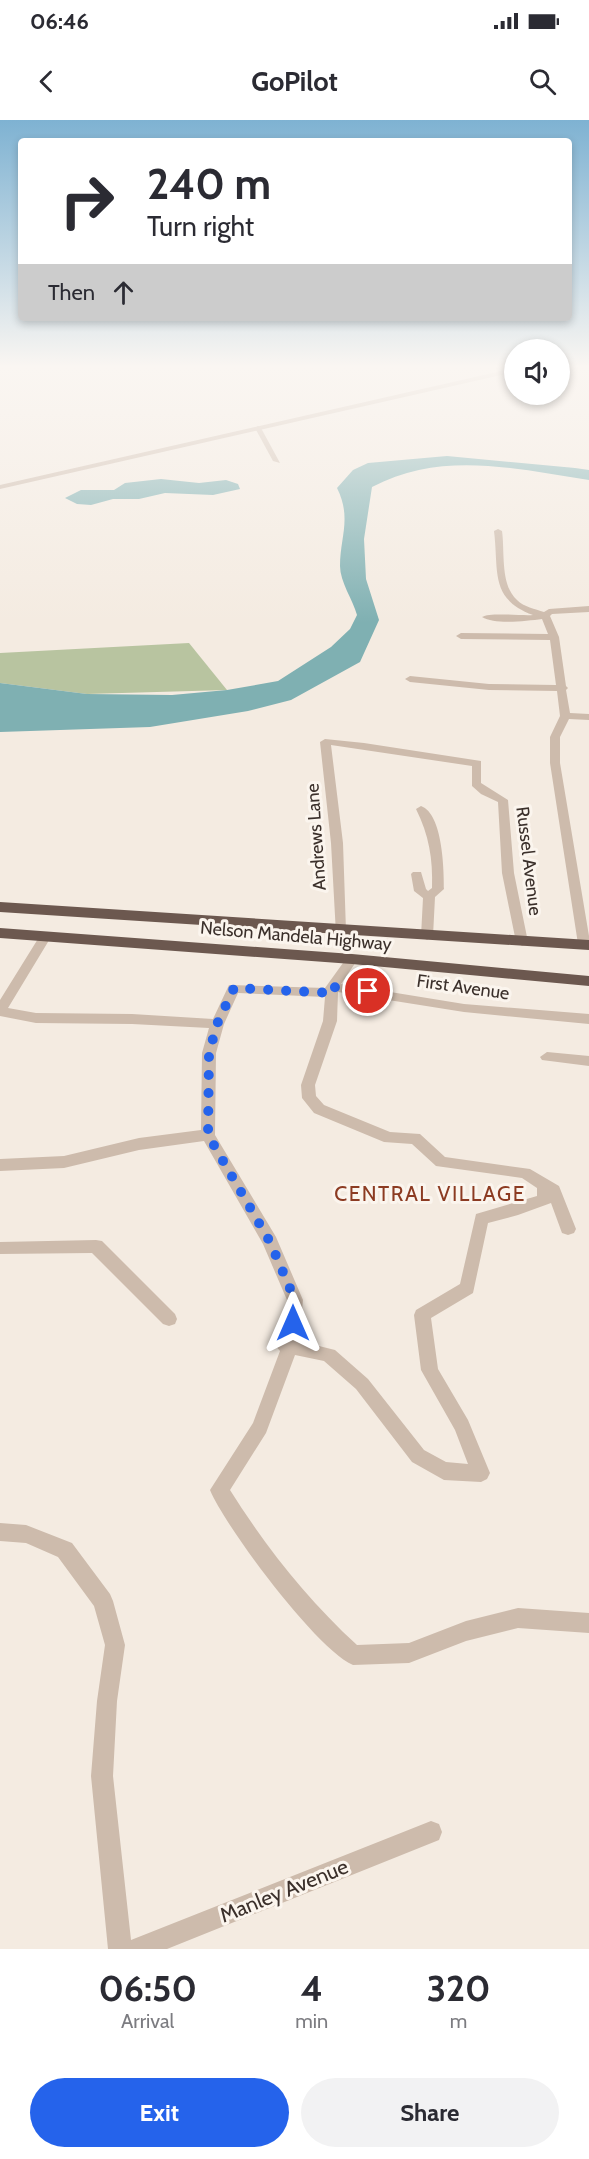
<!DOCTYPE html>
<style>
:root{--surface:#fff;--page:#f2f2f3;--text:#2b2b33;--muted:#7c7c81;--accent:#2563eb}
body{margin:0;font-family:Cabin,sans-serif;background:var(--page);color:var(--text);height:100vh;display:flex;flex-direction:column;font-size:22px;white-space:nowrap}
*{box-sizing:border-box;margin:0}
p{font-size:20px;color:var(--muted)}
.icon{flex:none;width:33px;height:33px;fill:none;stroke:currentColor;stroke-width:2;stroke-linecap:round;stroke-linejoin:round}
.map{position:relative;height:1829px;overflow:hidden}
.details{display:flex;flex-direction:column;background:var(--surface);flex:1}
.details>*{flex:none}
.top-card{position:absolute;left:18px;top:18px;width:554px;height:183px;border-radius:6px;box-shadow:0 3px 9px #0003;background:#fff;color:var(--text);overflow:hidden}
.tools{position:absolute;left:504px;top:219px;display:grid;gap:12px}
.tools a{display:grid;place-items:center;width:66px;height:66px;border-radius:50%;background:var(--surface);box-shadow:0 3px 9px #0003;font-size:30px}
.pin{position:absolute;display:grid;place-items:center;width:51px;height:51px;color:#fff;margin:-26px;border:3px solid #fff;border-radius:50%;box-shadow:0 2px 6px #0007}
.me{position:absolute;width:66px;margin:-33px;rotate:0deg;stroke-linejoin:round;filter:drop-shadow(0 0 4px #0008)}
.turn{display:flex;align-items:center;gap:21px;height:126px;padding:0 30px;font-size:27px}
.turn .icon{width:78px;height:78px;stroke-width:2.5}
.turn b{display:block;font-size:42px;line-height:51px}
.then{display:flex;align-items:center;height:57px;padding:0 30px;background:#0003;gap:12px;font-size:22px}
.eta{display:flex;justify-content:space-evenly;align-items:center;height:102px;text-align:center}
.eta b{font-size:36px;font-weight:700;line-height:42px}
.cta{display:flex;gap:12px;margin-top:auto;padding:12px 30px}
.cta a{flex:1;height:69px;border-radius:36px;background:var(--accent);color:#fff;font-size:24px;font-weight:700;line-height:69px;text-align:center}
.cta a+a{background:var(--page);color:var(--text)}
.status{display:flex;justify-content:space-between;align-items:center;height:42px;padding:0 30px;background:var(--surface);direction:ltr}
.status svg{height:16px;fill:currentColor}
header{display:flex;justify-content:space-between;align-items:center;height:78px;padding:0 30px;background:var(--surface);font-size:27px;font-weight:700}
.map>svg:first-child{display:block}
</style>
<div class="status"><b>06:46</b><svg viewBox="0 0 49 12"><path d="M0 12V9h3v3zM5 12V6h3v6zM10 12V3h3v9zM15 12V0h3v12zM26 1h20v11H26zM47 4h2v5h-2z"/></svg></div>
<header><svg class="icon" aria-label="back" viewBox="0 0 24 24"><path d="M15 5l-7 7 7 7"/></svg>GoPilot<svg class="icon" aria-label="search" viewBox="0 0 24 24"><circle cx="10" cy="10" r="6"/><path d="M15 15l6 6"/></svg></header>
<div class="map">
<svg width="589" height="1829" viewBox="0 0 589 1829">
<rect width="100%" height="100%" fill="#f4ebe1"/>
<!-- green -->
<polygon fill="#b8c4a0" points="189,523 227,570 87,574 0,563 0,533"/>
<!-- water -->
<g fill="#7fb0b2">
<path d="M447 336 575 348 589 350V360C515 349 442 330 372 367L364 419 366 459 379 500 360 542 291 580 248 591 150 607 0 612V563L87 574 172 575 227 570 278 561 331 527 350 509 357 495C353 480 340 462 340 446 340 417 352 398 337 368L353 350 368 343Z"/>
<polygon points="161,359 199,363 226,360 238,364 240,369 213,375 165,373 139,379 113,379 91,385 77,384 65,378 81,370 114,370 125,363"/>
</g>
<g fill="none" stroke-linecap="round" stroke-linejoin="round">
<!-- minor -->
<g fill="#cdbbac" fill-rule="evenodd">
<polygon points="258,306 261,308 280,343 273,341 255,308"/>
<path d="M498 409 502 411C505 432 500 465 517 480 524 487 535 489 544 492L549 489 589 486V492L552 494 550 496 559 517 566 566 568 568 566 570 570 593 589 594V600L569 599 560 617V643L589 816V826L584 828 578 824 550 643V617L560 596 557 571 489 570 410 562 405 559 410 556 489 564 556 565 550 520 461 519 456 516 461 513 548 514 542 499C526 501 495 505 482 497 490 492 521 496 533 495 489 479 499 450 494 411Z"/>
<polygon points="325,619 364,623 481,641 481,663 508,680 514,753 528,822 526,825 522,826 516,822 502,753 498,682 481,674 472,666 472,646 331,625 343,723 346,811 340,815 336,814 331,723 320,622"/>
<path d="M421 686C443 694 444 750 444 769L435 777 433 816 427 820 421 816 423 778 414 771 411 754 413 752H421L426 769 428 771 432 768C433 739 429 715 416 689Z"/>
<path d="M45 813 51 817 8 888 36 893 132 894 213 899 229 865 325 868 348 836 352 835 358 839 341 864 464 884 589 894V904L464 892 338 872 337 901 315 965 316 976 324 985 390 1012 420 1014 445 1037 530 1049 559 1066 576 1109 574 1113 568 1115 562 1113 551 1083 518 1095 488 1103 473 1173 431 1198 438 1249 468 1300 490 1353 487 1359 481 1362 444 1360 412 1342 356 1269 324 1241 295 1235 266 1313 230 1370C266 1427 307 1479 357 1525L409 1523 466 1501 518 1488 589 1493V1513L518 1508 466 1521 409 1543 353 1545C317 1530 226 1408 210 1370L253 1303 280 1231 275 1225 277 1220 283 1218 287 1180 263 1124 204 1021 139 1030 64 1048 0 1051V1039L64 1036 139 1018 201 1010 202 933 209 908 132 904 36 903 0 896V880L41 814ZM238 873 325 877 323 901 301 965 302 978 314 993 384 1022 412 1024 436 1046 522 1058 537 1068V1076L476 1094 460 1164 416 1190 414 1195 421 1250 455 1310 468 1344 446 1342 424 1330 368 1259 335 1230 299 1221 303 1180 276 1117 215 1015 216 933 224 904Z"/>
<polygon points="547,932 589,936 589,946 542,940 540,937"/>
<polygon points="96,1120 102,1121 175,1194 177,1199 175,1204 169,1206 163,1204 92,1133 0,1134 0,1122"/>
<polygon points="0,1403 26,1405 72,1423 110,1474 113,1481 125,1525 117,1581 113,1656 131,1820 431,1701 439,1704 442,1712 439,1720 167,1829 108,1829 91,1656 97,1581 105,1525 94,1486 58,1437 26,1423 0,1421"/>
</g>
<!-- tertiary -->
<polygon fill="#cdbbac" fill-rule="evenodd" points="514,248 514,252 0,369 0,365"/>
<!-- trunk -->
<g fill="#6c584f" fill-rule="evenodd">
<polygon points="0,782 589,820 589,830 0,792"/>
<polygon points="0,808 352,834 589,856 589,866 352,844 0,818"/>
</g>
</g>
<!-- sky -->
<linearGradient id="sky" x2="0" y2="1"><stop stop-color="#7eb2d2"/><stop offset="0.49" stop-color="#faf6f2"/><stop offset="1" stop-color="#faf6f2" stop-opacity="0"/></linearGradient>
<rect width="589" height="503" fill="url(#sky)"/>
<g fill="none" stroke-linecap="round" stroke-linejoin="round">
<!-- route -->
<polyline stroke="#2563eb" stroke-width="10" stroke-dasharray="0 18" points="293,1203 295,1180 270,1122 208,1015 209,933 217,904 234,868 331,873 332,867 368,871"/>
</g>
<g text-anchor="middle" stroke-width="6" stroke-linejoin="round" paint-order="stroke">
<!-- street labels -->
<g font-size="18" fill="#3b302b" stroke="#fbf5ee">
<text transform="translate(316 717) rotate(-94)" y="6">Andrews Lane</text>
<text transform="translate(529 741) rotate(83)" y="6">Russel Avenue</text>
<text transform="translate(296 816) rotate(5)" y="6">Nelson Mandela Highway</text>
<text transform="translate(463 867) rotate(8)" y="6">First Avenue</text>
</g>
<!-- quarter labels -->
<g font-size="21" letter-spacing="1.5" fill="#8c3b22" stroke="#fbf5ee">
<text x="430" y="1081">CENTRAL VILLAGE</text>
</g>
<!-- near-street labels -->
<g font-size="21" fill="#3b302b" stroke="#fbf5ee">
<text transform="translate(284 1771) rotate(-22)" y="7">Manley Avenue</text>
</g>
</g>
</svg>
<div class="tools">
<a><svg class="icon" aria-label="sound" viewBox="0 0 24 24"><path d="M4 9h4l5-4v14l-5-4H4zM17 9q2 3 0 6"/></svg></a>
</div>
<div class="pin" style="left:368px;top:871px;background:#d93025"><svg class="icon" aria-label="arrive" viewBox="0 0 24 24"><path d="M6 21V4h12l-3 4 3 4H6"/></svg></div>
<svg class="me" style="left:293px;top:1203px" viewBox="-20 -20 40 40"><path d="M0-17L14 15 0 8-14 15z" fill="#2563eb" stroke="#fff" stroke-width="4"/></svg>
<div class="top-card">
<div class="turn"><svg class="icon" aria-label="right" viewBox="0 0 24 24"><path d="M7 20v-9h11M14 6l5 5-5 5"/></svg><div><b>240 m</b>Turn right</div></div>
<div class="then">Then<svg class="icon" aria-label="ahead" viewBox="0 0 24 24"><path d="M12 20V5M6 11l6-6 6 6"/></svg></div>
</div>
</div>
<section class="details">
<div class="eta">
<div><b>06:50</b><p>Arrival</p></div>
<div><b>4</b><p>min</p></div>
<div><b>320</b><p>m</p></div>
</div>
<div class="cta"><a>Exit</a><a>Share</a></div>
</section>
